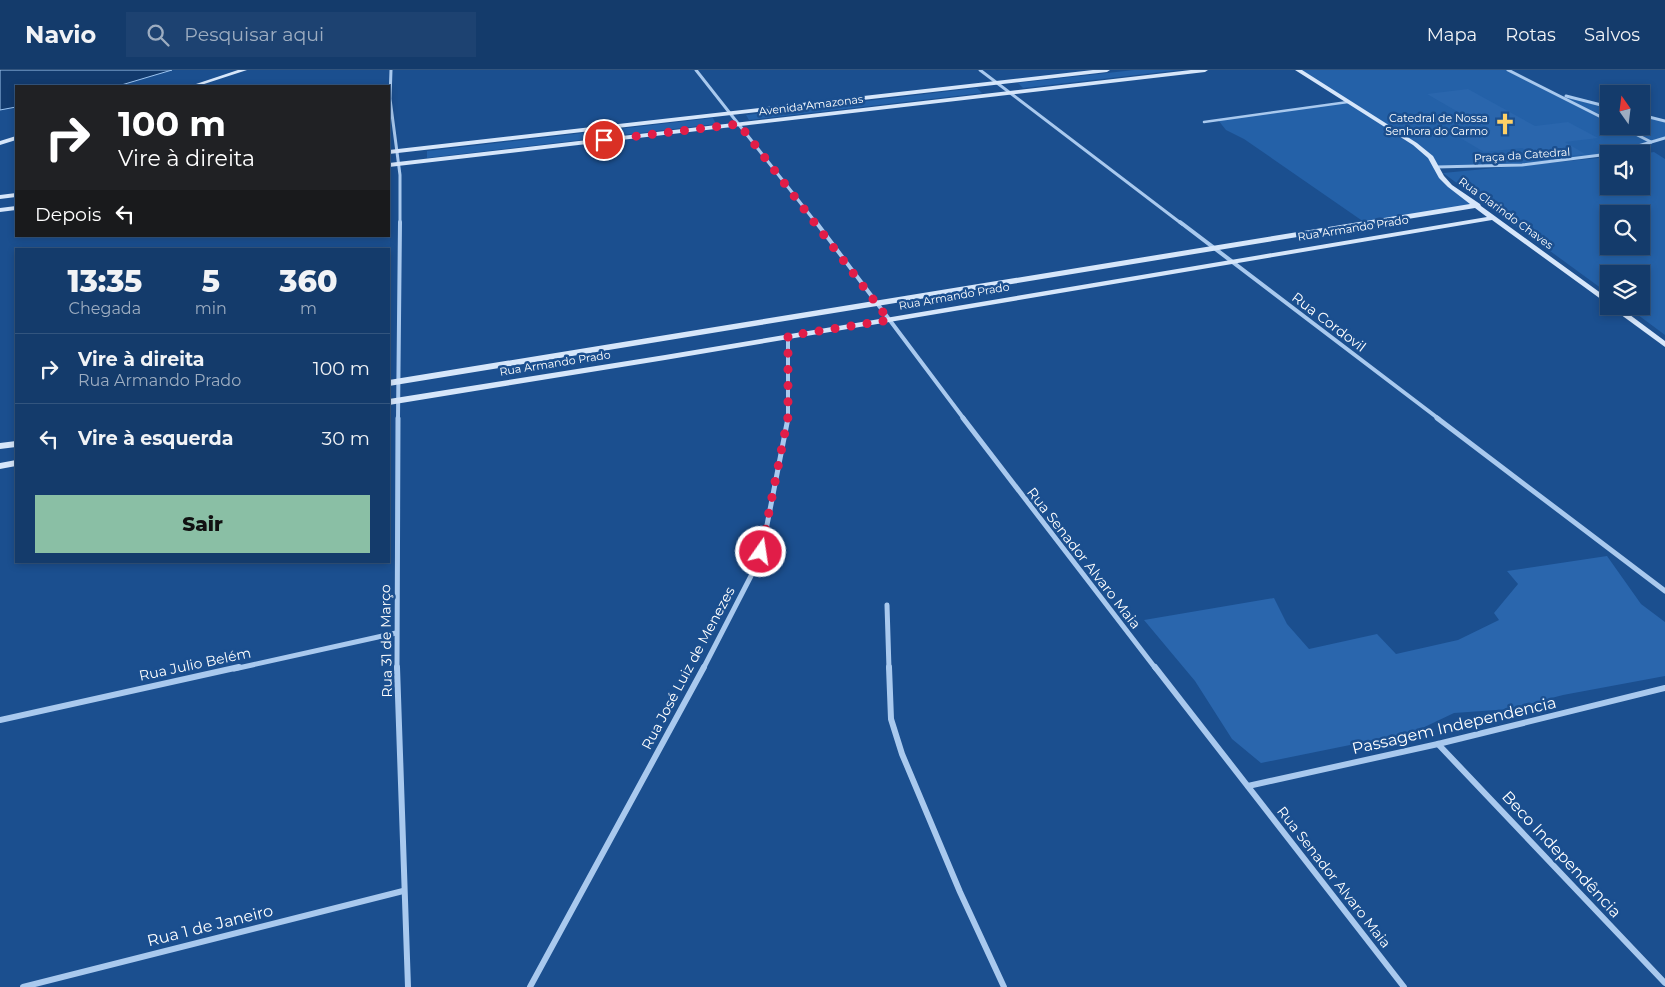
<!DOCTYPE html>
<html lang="pt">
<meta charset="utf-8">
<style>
:root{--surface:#143b6b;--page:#1d4271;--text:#f1f3f6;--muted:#9dadc1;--line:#33557e;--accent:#8abfa5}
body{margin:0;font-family:Montserrat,sans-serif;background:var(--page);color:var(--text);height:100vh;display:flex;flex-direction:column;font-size:19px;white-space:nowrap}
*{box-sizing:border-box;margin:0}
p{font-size:16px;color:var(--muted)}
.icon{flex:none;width:28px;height:28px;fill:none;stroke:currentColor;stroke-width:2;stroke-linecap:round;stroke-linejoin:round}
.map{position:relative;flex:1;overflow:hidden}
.side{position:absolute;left:15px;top:178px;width:375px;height:315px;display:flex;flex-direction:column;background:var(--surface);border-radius:0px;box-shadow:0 2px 8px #0003,0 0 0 1px var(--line)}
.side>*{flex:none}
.hud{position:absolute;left:15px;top:15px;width:375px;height:152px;border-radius:0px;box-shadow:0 2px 8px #0003,0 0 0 1px var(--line);background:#202124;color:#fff;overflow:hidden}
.needle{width:32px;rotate:346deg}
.buttons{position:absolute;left:1600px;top:15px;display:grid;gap:10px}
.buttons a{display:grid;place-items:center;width:50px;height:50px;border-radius:0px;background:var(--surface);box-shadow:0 2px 8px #0003,0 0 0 1px var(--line);font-size:25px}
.pin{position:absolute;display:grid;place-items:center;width:42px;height:42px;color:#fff;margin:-21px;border:2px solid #fff;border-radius:50%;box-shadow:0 1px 5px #0007}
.me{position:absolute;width:55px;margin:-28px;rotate:13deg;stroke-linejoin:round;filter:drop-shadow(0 0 4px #0008)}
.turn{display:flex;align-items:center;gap:18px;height:105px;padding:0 20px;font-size:22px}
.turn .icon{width:65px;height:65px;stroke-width:2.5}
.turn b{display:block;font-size:35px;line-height:42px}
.then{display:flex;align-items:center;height:48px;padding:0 20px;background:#0003;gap:10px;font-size:19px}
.eta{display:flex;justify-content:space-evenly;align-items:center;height:85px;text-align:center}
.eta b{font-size:30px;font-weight:800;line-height:35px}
.action{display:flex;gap:10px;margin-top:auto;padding:10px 20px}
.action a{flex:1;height:58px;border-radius:0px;background:var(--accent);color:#111;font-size:20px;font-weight:800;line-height:58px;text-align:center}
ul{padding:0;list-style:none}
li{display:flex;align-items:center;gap:15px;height:70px;padding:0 20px;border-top:1px solid var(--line)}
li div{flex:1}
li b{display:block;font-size:19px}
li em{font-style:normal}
header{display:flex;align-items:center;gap:30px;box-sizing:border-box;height:70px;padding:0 25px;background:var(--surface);border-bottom:1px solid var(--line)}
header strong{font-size:24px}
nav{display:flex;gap:28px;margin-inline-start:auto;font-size:18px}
.search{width:350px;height:45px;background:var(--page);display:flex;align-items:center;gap:12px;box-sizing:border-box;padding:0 18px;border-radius:0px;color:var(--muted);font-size:19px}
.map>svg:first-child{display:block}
</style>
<header>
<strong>Navio</strong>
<div class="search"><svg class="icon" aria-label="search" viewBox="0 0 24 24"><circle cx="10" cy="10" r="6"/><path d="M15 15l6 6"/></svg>Pesquisar aqui</div>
<nav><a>Mapa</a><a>Rotas</a><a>Salvos</a></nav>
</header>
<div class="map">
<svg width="1665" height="917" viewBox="0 0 1665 917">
<rect width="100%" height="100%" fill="#1b4f8f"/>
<!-- green -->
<g fill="#2461a8" fill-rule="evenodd">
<polygon points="1134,0 1180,0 1023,18 1018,13"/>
<polygon points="1296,0 1507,0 1555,25 1609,38 1609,56 1641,56 1641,46 1665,51 1665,67 1592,87 1502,96 1435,97 1441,110 1474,134 1364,152 1244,69 1226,60 1218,50 1346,32"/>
<polygon points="977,18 982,23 749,50 746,45"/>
<polygon points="713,48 716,54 427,88 427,81"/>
<path d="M1654 82 1665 89V265L1626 236H1641V204H1609V224L1443 103 1609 87V116H1641V84ZM1609 144H1641V176H1609Z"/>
</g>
<!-- water -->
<polygon fill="#123a6d" stroke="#9cc4f0" points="0,0 172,0 118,16 16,16 16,37 0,40"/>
<!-- building -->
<g fill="#2a66ad">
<polygon points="1468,19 1535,56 1568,52 1598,68 1565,72 1585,84 1552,88 1532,83 1522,78 1484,82 1457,66 1491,61 1427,24"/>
<polygon points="1607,486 1641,534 1665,552 1665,606 1563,625 1510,639 1454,643 1414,662 1261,693 1232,669 1195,611 1144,550 1274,528 1287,554 1309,579 1377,564 1396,584 1458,570 1499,550 1494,543 1518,514 1507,501"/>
</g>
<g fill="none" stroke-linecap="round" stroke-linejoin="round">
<!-- lane -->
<polyline stroke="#a9c9ee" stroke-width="2.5" points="1204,52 1348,32"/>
<!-- street-far3 -->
<g stroke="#a9c9ee" stroke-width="3">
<polyline points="391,0 390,29 400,105 400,154"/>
<polyline points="696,0 817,154"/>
<polyline points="980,0 1182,154"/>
<polyline points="1508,0 1609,51"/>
<polyline points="1566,26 1609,37"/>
<polyline points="1641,45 1665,51"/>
<polyline points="1620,56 1651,72"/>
<polyline points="1611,84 1665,68"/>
<polyline points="1436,97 1522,95 1609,84"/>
</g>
<!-- street-far2 -->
<g stroke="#a9c9ee" stroke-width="4">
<polyline points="816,152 964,349"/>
<polyline points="1180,152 1439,349"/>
<polyline points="398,349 400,152"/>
<polyline points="788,349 788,266"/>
</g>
<!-- street-far1 -->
<g stroke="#a9c9ee" stroke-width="5">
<polyline points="963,348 1156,599"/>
<polyline points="1437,348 1665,521"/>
<polyline points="887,535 889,599"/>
<polyline points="234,599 396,563"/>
<polyline points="397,599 398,348"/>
<polyline points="703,599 752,504 766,460 788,348"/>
</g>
<!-- street -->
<g stroke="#a9c9ee" stroke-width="6">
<polyline points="397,597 408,917"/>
<polyline points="889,597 891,649 902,684 960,822 1004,917"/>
<polyline points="1155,597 1404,917"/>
<polyline points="0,650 239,597"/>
<polyline points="1438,674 1665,913"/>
<polyline points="1248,716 1438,674 1665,618"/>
<polyline points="23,917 403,821"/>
<polyline points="530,917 704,597"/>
</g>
<!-- secondary -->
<g fill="#d6e6fa" fill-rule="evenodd">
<polygon points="238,0 247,0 198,16 190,16"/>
<polygon points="1093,0 1110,0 1107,2 389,84 389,80"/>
<polygon points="1191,0 1208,0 1205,2 389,97 389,93"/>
<polygon points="1295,0 1302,0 1417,73 1433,86 1444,106 1452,115 1480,134 1481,136 1609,229 1609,235 1492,150 665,290 389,335 389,329 665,285 1487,147 1475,138 389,316 389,310 1470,134 1448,117 1439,108 1428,88 1413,75"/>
<polygon points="16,66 16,70 0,75 0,71"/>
<polygon points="16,123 16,127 0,129 0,125"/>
<polygon points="16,136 16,140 0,142 0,138"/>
<polygon points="1609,236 1618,236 1665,271 1665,277"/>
<polygon points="16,371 16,377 0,379 0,373"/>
<polygon points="16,390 16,396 0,399 0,393"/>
</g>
</g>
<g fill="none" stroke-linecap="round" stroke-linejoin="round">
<!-- route -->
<polyline stroke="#e11d48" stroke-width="9" stroke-dasharray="0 16.2" points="604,70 739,54 889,250 788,266 788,347 761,482"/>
</g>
<!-- icons -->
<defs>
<g id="church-bare" transform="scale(1.725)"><path d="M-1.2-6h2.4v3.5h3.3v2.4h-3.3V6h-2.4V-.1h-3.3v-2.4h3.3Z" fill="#ffd166" stroke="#1b4f8f" stroke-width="2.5" paint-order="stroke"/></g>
</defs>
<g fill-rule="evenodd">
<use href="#church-bare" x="1505" y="54"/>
</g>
<g text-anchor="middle" stroke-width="5" stroke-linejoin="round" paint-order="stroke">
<!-- far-street labels -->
<g font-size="11" fill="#fff" stroke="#1b4f8f">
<text transform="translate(811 35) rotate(-7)" y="4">Avenida Amazonas</text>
<text transform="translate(1522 85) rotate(-4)" y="4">Praça da Catedral</text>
<text transform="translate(1506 143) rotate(36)" y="4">Rua Clarindo Chaves</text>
<text transform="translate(1353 158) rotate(-9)" y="4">Rua Armando Prado</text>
<text transform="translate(954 226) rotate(-10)" y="4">Rua Armando Prado</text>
<text transform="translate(555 293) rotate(-9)" y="4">Rua Armando Prado</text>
</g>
<!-- far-poi labels -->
<g font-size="11" fill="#fff" stroke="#1b4f8f" text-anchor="end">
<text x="1488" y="52">Catedral de Nossa<tspan x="1488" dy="13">Senhora do Carmo</tspan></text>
</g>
<!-- street labels -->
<g font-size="14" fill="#fff" stroke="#1b4f8f">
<text transform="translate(1329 252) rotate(37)" y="5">Rua Cordovil</text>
<text transform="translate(1084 488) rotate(52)" y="5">Rua Senador Alvaro Maia</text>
<text transform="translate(386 571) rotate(-91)" y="5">Rua 31 de Março</text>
<text transform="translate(195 594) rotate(-12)" y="5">Rua Julio Belém</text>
<text transform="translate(688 598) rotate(-62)" y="5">Rua José Luiz de Menezes</text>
<text transform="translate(1334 807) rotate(52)" y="5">Rua Senador Alvaro Maia</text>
</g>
<!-- near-street labels -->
<g font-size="16" fill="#fff" stroke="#1b4f8f">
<text transform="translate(1454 655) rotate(-13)" y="6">Passagem Independencia</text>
<text transform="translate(1562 784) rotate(47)" y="6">Beco Independência</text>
<text transform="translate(210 855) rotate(-14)" y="6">Rua 1 de Janeiro</text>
</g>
</g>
</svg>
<div class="buttons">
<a><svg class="needle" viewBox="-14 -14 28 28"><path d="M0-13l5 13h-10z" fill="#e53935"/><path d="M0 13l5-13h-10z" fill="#9dadc1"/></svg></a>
<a><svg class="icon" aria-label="sound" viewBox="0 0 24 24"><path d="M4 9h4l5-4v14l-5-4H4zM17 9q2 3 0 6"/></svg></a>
<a><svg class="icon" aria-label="search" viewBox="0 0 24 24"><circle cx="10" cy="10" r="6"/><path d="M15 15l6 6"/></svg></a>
<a><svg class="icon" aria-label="layers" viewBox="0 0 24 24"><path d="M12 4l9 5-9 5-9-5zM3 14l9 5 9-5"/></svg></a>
</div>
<div class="pin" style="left:604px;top:70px;background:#d93025"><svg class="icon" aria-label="arrive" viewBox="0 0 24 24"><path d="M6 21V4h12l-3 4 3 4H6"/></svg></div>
<svg class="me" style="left:761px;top:482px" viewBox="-20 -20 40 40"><circle r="17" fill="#e11d48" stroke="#fff" stroke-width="3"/><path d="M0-11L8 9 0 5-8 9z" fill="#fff"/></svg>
<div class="hud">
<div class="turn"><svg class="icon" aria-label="right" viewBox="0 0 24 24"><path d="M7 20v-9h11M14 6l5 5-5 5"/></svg><div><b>100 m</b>Vire à direita</div></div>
<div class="then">Depois<svg class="icon" aria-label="left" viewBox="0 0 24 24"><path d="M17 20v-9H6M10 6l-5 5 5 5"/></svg></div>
</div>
<section class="side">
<div class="eta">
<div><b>13:35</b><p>Chegada</p></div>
<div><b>5</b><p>min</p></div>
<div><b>360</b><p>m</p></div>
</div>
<ul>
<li><svg class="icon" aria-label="right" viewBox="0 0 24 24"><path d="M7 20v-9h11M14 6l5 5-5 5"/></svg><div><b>Vire à direita</b><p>Rua Armando Prado</p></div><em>100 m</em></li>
<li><svg class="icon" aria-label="left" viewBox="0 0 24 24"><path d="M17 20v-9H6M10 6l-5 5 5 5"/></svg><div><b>Vire à esquerda</b></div><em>30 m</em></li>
</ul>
<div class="action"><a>Sair</a></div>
</section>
</div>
